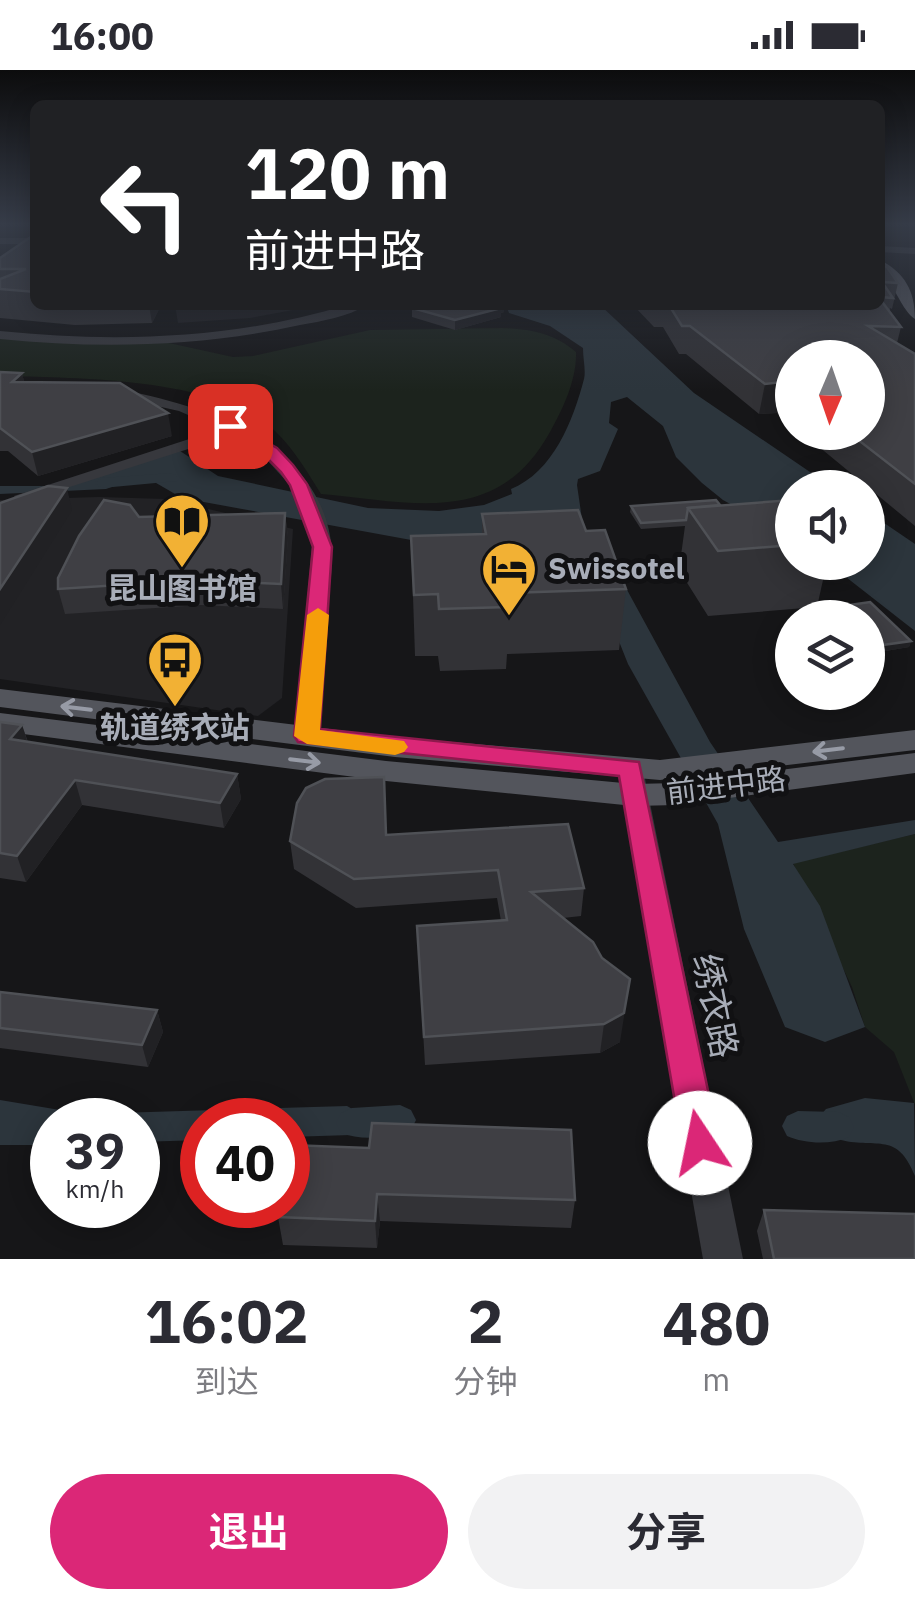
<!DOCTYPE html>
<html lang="zh">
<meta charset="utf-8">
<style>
:root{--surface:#fff;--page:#f2f2f3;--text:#2b2b33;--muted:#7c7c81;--accent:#db2777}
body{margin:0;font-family:"IBM Plex Sans","Noto Sans SC",sans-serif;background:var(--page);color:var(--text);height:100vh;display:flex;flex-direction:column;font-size:38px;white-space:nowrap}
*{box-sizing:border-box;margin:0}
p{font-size:32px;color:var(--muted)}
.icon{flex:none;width:55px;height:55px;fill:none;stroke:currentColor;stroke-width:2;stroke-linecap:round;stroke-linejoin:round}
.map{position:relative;height:1189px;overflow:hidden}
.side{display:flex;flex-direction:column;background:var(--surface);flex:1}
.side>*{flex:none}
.top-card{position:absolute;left:30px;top:30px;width:855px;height:210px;border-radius:15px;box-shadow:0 5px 25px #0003;background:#202124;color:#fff;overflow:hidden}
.needle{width:65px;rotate:182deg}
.fabs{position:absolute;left:775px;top:270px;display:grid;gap:20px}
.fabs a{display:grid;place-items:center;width:110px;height:110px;border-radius:50%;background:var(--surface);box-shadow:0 5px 25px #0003;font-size:50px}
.speed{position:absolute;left:30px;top:1028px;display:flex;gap:20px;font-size:50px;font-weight:700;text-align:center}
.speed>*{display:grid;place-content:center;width:130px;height:130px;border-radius:50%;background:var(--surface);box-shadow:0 5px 25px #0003;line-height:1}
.speed small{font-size:25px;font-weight:400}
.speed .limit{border:15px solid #d22;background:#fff;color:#111}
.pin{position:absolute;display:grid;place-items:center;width:85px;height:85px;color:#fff;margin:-42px;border-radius:20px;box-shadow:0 5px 15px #0006}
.me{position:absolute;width:110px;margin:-55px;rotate:349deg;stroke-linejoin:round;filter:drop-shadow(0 0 8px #0008)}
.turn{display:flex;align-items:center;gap:35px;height:210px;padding:0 50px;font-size:45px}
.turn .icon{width:130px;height:130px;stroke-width:2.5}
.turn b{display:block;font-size:70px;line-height:85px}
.eta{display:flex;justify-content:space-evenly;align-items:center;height:170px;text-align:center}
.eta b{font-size:60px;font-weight:700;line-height:70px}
.button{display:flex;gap:20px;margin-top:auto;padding:20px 50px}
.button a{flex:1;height:115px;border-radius:60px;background:var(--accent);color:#fff;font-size:40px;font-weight:700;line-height:115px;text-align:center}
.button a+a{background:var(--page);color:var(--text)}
.status{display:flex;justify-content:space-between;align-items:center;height:70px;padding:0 50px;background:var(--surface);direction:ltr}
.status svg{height:28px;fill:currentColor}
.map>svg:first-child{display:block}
</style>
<div class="status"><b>16:00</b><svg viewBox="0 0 49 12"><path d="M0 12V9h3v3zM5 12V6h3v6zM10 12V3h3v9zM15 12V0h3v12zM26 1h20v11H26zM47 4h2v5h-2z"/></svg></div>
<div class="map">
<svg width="915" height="1189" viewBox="0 0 915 1189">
<rect width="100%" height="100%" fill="#161618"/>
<!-- built -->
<polygon fill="#222225" points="99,427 166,429 293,459 282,628 258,646 0,609 0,430"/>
<!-- green -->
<g fill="#1c231d">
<path d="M502 258C530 259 554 263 576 282 577 309 563 339 550 362 497 458 412 432 321 424 308 403 293 378 275 361 218 307 75 308 0 306V267L169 273 233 287 253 286 370 260Z"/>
<polygon points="915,764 915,1035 894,982 865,957 852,917 793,793"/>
</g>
<!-- water -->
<g fill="#2c353c">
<path d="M506 235H600L694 323 832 417 792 418V468L723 430 702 413 676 387 663 356 627 327 611 332 609 353 618 359 600 401 578 409 577 415 583 456 614 496 710 672 778 772 915 750V764L793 794 820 836 865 957 825 972 785 957 744 859 718 754 628 594 597 516 444 476 182 428 144 406 106 419 0 424V416H57L177 379 218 406 368 438 439 441 484 435 512 424 511 419C553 402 573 351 584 309 586 301 583 289 583 278L550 256 509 243Z"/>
<polygon points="868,442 915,474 915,561 828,493 868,492"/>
<path d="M865 1028 914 1033 915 1106C897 1061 878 1079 841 1070 831 1067 821 1061 811 1056L826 1039Z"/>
<polygon points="0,1030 84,1044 347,1036 376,1052 351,1065 288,1067 288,1050 202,1050 202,1070 138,1072 138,1050 52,1050 52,1075 0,1075"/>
</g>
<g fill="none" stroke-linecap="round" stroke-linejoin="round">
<!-- canal -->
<g fill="#2c353c" fill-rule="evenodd">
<polygon points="172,403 180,408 177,411 102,418 94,413 102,408"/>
<path d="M400 1035 411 1040 416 1050 411 1060C391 1068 361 1071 341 1063L336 1053 341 1043 352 1038Z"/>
<path d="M798 1041 838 1042 849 1047 854 1057 849 1067C831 1075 805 1074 787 1066L782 1056 787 1046Z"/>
</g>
<!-- minor -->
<g fill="#37383d" fill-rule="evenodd">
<rect x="0" y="168" width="35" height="6"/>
<polygon points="880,176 915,178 915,184 880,182"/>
<path d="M347 235H366C348 247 322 251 300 255 202 277 100 279 0 269V261C116 273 235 269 347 235Z"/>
<path d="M117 319C205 335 324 374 332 481 333 496 330 512 329 527 327 567 324 608 321 649L316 672 307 674 295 666 312 475 303 440 288 413 267 390 232 365 29 430H17L14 426 220 359 179 341 112 326V320Z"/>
<polygon points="630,691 639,693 643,699 743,1189 703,1189 617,699 621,693"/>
</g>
<!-- major -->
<g fill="#53555c" fill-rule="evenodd">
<path d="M880 190C905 203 915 221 915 249 902 241 895 215 880 201Z"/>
<polygon points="0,619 395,667 660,690 915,660 915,680 660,710 395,687 0,637"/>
<polygon points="0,643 386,691 634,714 677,713 915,683 915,703 677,735 634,736 386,711 0,661"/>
</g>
</g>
<!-- wall -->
<g fill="#323236">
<polygon points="35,164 35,235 161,235 152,253 75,255 0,248 0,188"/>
<polygon points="880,194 898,213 892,239 890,238 890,242 901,257 897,273 915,284 915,456 801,362 868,362 792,288 792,356 777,343 759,344 686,284 679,284 663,257 654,257 633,235 880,235"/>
<polygon points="421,235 504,235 504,242 501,243 501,247 455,260 412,247 412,238"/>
<polygon points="0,302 22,303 24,312 172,366 38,406 8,381 0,381"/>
<polygon points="792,430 792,492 827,492 817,537 708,546 679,500 685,456 641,459 630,442 631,436 720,435"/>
<polygon points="285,443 288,467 283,539 201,535 65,544 58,519 139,447"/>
<polygon points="482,444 586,461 626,519 619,580 507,584 506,599 440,601 438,586 415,586 411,466 482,464"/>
<polygon points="870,532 911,571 909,577 868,584 868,548 823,548 820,545 822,539"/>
<polygon points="0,652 22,655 28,672 237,704 241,729 224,758 82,735 26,812 0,808"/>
<polygon points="387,765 584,818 581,846 563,848 620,972 600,983 425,995 417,856 501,851 497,828 356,838 294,799 290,771"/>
<polygon points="0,922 157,940 163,962 148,997 0,978"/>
<polygon points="288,1092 575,1130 571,1158 380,1151 377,1178 283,1175 278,1147"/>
<polygon points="764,1140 915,1189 763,1189 757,1161"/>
</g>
<!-- shaded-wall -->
<g fill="#212124">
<polygon points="149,235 161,235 152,253"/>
<polygon points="175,235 320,235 250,248 178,253"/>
<polygon points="498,235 504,235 504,242 501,243 501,247 455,260 455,250"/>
<polygon points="22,303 27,324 12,312"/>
<polygon points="782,312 777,343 759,344 765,314"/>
<polygon points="168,343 172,366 38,406 32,382"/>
<polygon points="67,418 72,440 0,555 0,519"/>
<polygon points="285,443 288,467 283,539 281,514"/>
<polygon points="911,571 909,577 868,584 868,577"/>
<polygon points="22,655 30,680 10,669"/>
<polygon points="237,704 241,729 224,758 220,733"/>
<polygon points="75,710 82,735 26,812 17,786"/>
<polygon points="630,909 620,972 600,983 604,954"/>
<polygon points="157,940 163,962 148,997 142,975"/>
<polygon points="377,1124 380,1151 377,1178 375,1151"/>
</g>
<!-- building -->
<g fill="#3f3f44" stroke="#4f5156" stroke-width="2.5">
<polygon points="35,164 35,222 0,219 0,209 26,199 0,199 0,188"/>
<polygon points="880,194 887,197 898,213 882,212 893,228 880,227"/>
<polygon points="880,229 901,257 868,256 915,284 915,414 848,362 868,362 868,288 792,288 792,320 782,312 765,314 690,256 682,256 669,235 880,235"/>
<polygon points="421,235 498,235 495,236 501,238 455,250 412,238"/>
<polygon points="0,302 22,303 12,312 120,313 168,343 32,382 0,358"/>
<polygon points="48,416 67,418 0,519 0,433"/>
<polygon points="104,430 130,435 139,447 285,443 281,514 197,510 58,519 58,508 79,466"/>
<polygon points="716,430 720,435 688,438 686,450 641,453 631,436"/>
<polygon points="792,430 792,475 718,481 688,438"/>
<polygon points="578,440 586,461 605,460 626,519 506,523 508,537 439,539 438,524 414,525 411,466 486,464 482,444"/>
<polygon points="870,532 911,571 868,577 868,548 830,548 822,539"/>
<polygon points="0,652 22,655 10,669 237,704 220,733 75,710 17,786 0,783"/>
<polygon points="384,707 386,765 568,754 584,818 531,822 593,872 602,888 630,909 624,943 604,954 424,967 417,856 507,850 498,800 354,809 290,771 297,733 306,718 325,709"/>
<polygon points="0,922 157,940 142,975 0,958"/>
<polygon points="372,1053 571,1060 575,1130 377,1124 375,1151 278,1147 280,1135 288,1135 288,1092 290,1075 369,1078"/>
<polygon points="764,1140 915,1144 915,1189 774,1189"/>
</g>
<!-- one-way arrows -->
<defs><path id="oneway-shaft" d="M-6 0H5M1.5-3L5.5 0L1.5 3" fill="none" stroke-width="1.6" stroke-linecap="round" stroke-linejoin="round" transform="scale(2.5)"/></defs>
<g stroke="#979ba6">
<use href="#oneway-shaft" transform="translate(76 638) rotate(-173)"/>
<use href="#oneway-shaft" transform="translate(828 680) rotate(173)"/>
<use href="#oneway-shaft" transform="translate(305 691) rotate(7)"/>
</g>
<!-- sky -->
<linearGradient id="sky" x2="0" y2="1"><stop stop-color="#0c0c0d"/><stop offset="0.48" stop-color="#363c48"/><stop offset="1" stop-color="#363c48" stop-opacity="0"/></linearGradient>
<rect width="915" height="321" fill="url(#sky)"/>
<!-- route -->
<polygon fill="#db2777" stroke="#8e194d" stroke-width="2.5" points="230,351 277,378 293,395 307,414 332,477 320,659 639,692 719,1073 713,1085 700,1090 688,1085 682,1073 619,706 298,672 294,666 313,477 290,415 281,402 265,386 224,359 224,353"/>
<!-- slow -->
<polygon fill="#f59e0b" points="318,538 329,545 320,660 404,671 408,677 404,682 395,685 307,674 294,666 307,545"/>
<!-- icons -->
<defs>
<g id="library-pin" transform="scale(2.875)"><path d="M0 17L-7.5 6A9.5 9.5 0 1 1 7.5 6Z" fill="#f2b134" stroke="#111113"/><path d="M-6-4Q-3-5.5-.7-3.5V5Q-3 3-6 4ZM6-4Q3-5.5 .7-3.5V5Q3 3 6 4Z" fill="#111"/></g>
<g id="hotel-pin" transform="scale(2.875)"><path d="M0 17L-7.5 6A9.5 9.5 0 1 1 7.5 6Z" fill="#f2b134" stroke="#111113"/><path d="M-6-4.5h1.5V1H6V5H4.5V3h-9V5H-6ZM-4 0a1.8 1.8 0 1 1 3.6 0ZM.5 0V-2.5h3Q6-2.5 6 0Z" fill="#111"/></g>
<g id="bus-pin" transform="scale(2.875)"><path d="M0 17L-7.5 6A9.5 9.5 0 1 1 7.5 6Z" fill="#f2b134" stroke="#111113"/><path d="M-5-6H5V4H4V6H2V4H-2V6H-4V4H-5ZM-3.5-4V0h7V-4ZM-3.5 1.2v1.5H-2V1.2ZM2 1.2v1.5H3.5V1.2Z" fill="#111"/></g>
</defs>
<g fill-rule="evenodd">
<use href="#library-pin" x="182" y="451"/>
<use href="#hotel-pin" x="509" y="499"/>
<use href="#bus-pin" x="175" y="590"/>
</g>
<g text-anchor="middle" stroke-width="10" stroke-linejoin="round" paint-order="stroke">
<!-- poi labels -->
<g font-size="30" font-weight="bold" fill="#a8adb8" stroke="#111113">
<text x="548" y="509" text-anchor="start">Swissotel</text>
<text x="182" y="529">昆山图书馆</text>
<text x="175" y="668">轨道绣衣站</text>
</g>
<!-- street labels -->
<g font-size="30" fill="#a8adb8" stroke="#111113">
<text transform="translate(726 716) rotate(-7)" y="10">前进中路</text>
</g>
<!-- near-street labels -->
<g font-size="35" fill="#a8adb8" stroke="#111113">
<text transform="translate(715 936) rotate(79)" y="12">绣衣路</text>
</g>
</g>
</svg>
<div class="fabs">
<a><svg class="needle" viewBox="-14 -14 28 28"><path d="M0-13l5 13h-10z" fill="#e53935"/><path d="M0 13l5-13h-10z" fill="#7c7c81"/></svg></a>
<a><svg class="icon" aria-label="sound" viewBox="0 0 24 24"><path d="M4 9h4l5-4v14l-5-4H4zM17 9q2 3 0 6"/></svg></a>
<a><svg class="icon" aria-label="layers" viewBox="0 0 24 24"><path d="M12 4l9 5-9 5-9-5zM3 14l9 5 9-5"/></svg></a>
</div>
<div class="speed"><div>39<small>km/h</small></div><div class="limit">40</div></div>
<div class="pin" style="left:230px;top:356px;background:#d93025"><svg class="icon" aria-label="arrive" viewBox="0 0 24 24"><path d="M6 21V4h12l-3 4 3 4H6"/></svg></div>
<svg class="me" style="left:700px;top:1073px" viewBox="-20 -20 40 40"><circle r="19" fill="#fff"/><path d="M0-13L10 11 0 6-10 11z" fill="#db2777"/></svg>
<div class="top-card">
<div class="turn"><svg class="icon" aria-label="left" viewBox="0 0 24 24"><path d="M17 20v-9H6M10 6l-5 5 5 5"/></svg><div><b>120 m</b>前进中路</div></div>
</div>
</div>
<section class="side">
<div class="eta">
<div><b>16:02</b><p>到达</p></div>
<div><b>2</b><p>分钟</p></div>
<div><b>480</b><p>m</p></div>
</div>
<div class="button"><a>退出</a><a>分享</a></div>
</section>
